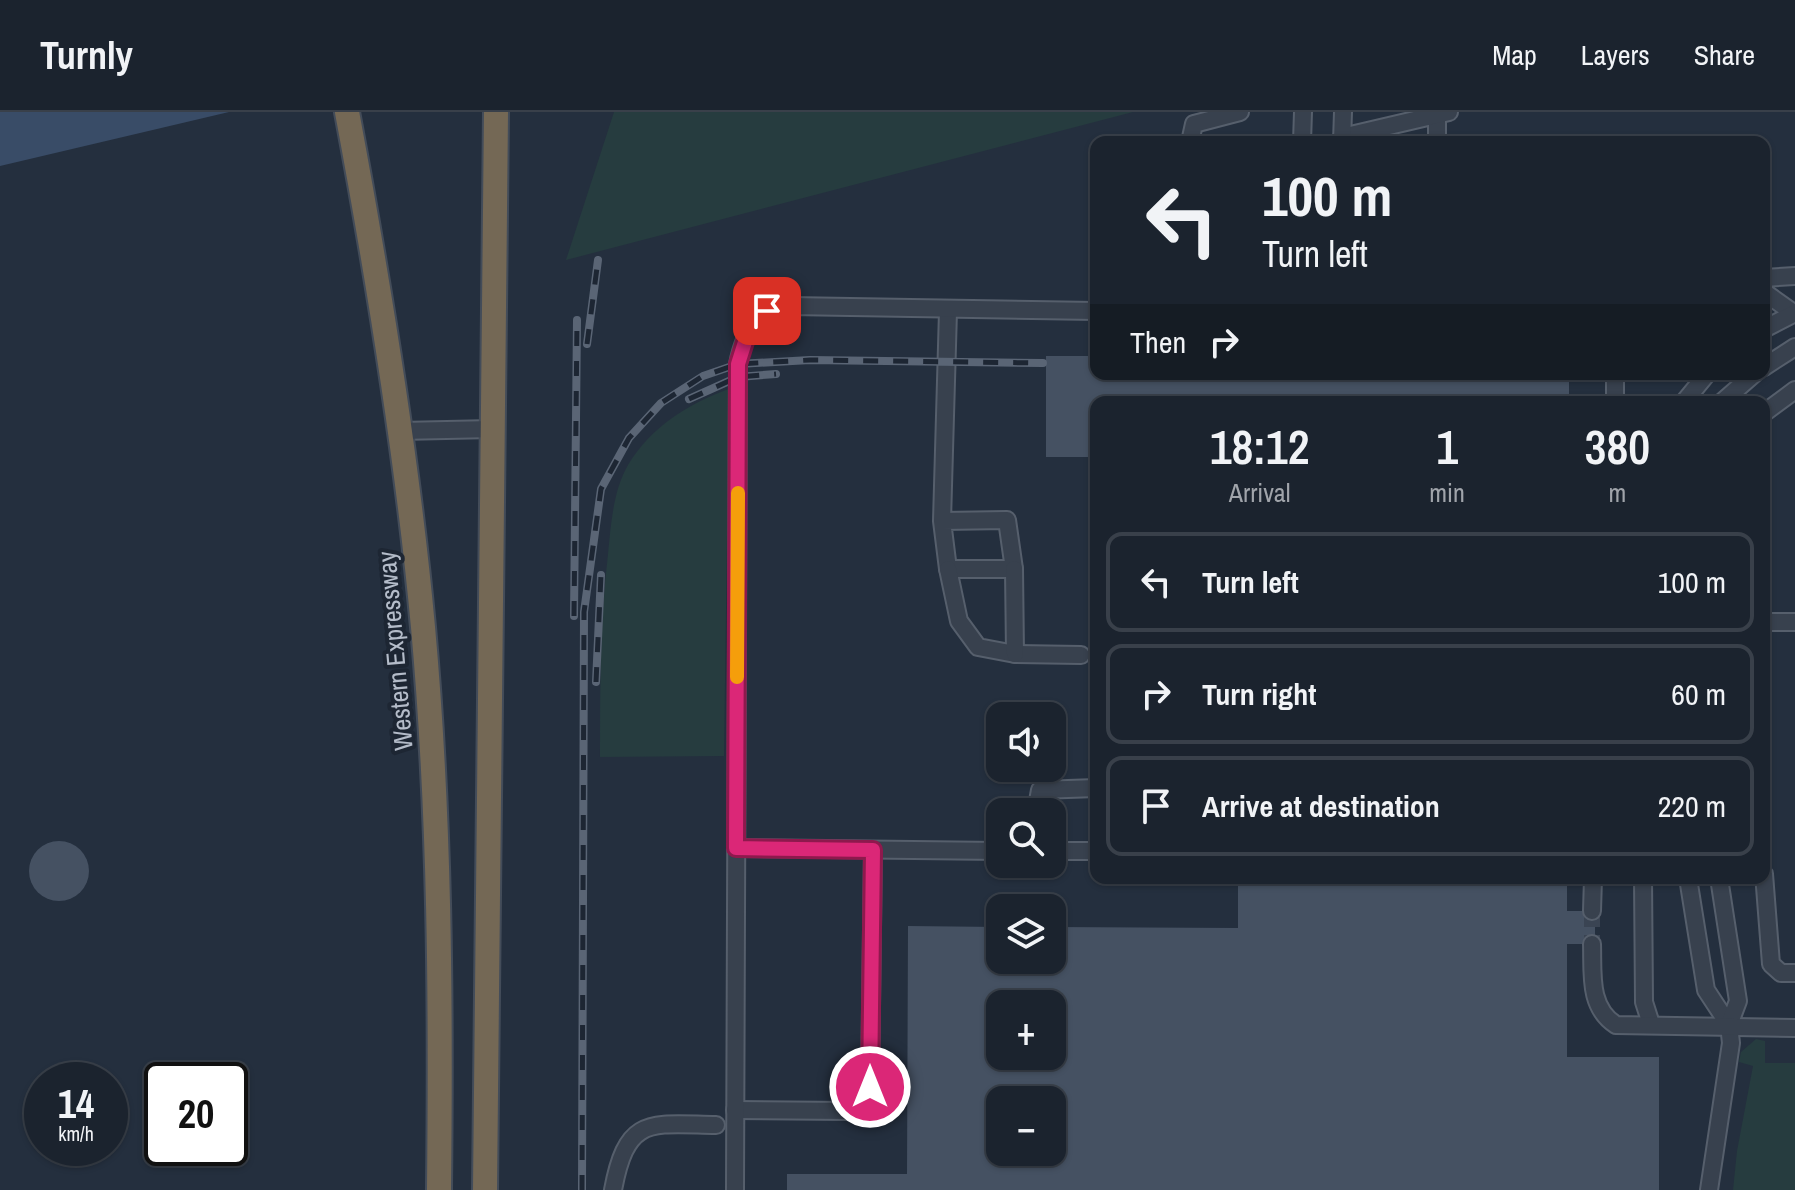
<!DOCTYPE html>
<meta charset="utf-8">
<style>
:root{--surface:#1b232e;--page:#282f3a;--text:#f1f3f6;--muted:#a0a4aa;--line:#39404a}
body{margin:0;font-family:"Archivo Narrow",sans-serif;background:var(--page);color:var(--text);height:100vh;display:flex;flex-direction:column;font-size:30px;white-space:nowrap}
*{box-sizing:border-box;margin:0}
p{font-size:26px;color:var(--muted)}
.icon{flex:none;width:44px;height:44px;fill:none;stroke:currentColor;stroke-width:2;stroke-linecap:round;stroke-linejoin:round}
.map{position:relative;flex:1;overflow:hidden}
.details{position:absolute;left:1090px;top:284px;width:680px;height:488px;display:flex;flex-direction:column;background:var(--surface);border-radius:16px;box-shadow:0 2px 6px #0004,0 0 0 2px var(--line)}
.details>*{flex:none}
.banner{position:absolute;left:1090px;top:24px;width:680px;height:244px;border-radius:16px;box-shadow:0 2px 6px #0004,0 0 0 2px var(--line);background:#1b232e;color:var(--text);overflow:hidden}
.buttons{position:absolute;left:986px;top:590px;display:grid;gap:16px}
.buttons a{display:grid;place-items:center;width:80px;height:80px;border-radius:16px;background:var(--surface);box-shadow:0 2px 6px #0004,0 0 0 2px var(--line);font-size:40px}
.speed{position:absolute;left:24px;top:950px;display:flex;gap:16px;font-size:40px;font-weight:700;text-align:center}
.speed>*{display:grid;place-content:center;width:104px;height:104px;border-radius:50%;background:var(--surface);box-shadow:0 2px 6px #0004,0 0 0 2px var(--line);line-height:1}
.speed small{font-size:20px;font-weight:400}
.speed .limit{border:4px solid #111;border-radius:12px;background:#fff;color:#111}
.pin{position:absolute;display:grid;place-items:center;width:68px;height:68px;color:#fff;margin:-34px;border-radius:16px;box-shadow:0 4px 12px #0006}
.me{position:absolute;width:88px;margin:-44px;rotate:0deg;stroke-linejoin:round;filter:drop-shadow(0 0 6px #0008)}
.turn{display:flex;align-items:center;gap:28px;height:168px;padding:0 40px;font-size:36px}
.turn .icon{width:104px;height:104px;stroke-width:2.5}
.turn b{display:block;font-size:56px;line-height:68px}
.then{display:flex;align-items:center;height:76px;padding:0 40px;background:#0003;gap:16px;font-size:30px}
.eta{display:flex;justify-content:space-evenly;align-items:center;height:136px;text-align:center}
.eta b{font-size:48px;font-weight:600;line-height:56px}
ul{padding:0;list-style:none}
li{display:flex;align-items:center;gap:24px;height:100px;margin:0 16px 12px;padding:0 24px;border:4px solid var(--line);border-radius:16px}
li div{flex:1}
li b{display:block;font-size:30px}
li em{font-style:normal}
header{display:flex;align-items:center;gap:48px;box-sizing:border-box;height:112px;padding:0 40px;background:var(--surface);border-bottom:2px solid var(--line)}
header strong{font-size:38px}
nav{display:flex;gap:44px;margin-inline-start:auto;font-size:28px}
.map>svg:first-child{display:block}
</style>
<header>
<strong>Turnly</strong>
<nav><a>Map</a><a>Layers</a><a>Share</a></nav>
</header>
<div class="map">
<svg width="1795" height="1078" viewBox="0 0 1795 1078">
<rect width="100%" height="100%" fill="#242f3e"/>
<!-- green -->
<g fill="#263c3f">
<polygon points="614,0 1133,0 566,148"/>
<path d="M729 277 724 644 600 645C600 577 600 510 608 442 611 412 613 379 628 353 651 315 689 291 729 277Z"/>
<polygon points="1756,927 1765,929 1765,951 1795,951 1795,1078 1733,1078 1737,1039 1753,954 1739,950 1741,940"/>
</g>
<!-- water -->
<polygon fill="#394c67" points="0,0 229,0 0,54"/>
<!-- building -->
<g fill="#455162" fill-rule="evenodd">
<polygon points="1046,244 1096,244 1096,262 1569,262 1569,290 1096,290 1096,649 1088,649 1089,345 1046,345"/>
<circle cx="59" cy="759" r="30"/>
<path d="M1238 766H1567V799H1595V832H1567V945H1659V1078H787V1062H907L908 814 1000 815V848H1052V815L1238 816ZM1000 892H1052V944H1000ZM1000 988H1052V1040H1000Z"/>
</g>
<g fill="none" stroke-linecap="round" stroke-linejoin="round">
<!-- minor-tunnel -->
<polyline stroke="#3a4453" stroke-width="16" stroke-dasharray="16 8" stroke-linecap="butt" points="1592,799 1592,832"/>
<!-- minor casing -->
<g stroke="#565f6c" stroke-width="20">
<g id="minor">
<polyline points="1437,3 1437,30"/>
<polyline points="1342,25 1449,0"/>
<polyline points="1190,30 1194,12 1240,0"/>
<polyline points="1302,30 1303,0"/>
<polyline points="1342,30 1343,0"/>
<polyline points="1764,166 1795,164"/>
<polyline points="1764,180 1795,202"/>
<polyline points="1764,217 1795,201"/>
<polyline points="1764,255 1795,235"/>
<polyline points="1615,290 1615,262"/>
<polyline points="1684,290 1707,262"/>
<polyline points="1722,290 1754,262"/>
<polyline points="1764,301 1795,278"/>
<polyline points="400,319 493,317"/>
<polyline points="942,409 1007,408 1014,457 948,457 942,409 948,199"/>
<polyline points="948,457 959,509 978,535 1015,542 1081,543"/>
<polyline points="1014,457 1015,542"/>
<polyline points="1764,510 1795,510"/>
<polyline points="1036,700 1040,678 1096,676"/>
<polyline points="736,736 1000,739"/>
<polyline points="1052,739 1096,739"/>
<polyline points="1764,762 1771,852 1781,861 1795,861"/>
<polyline points="1643,766 1644,890 1651,912"/>
<polyline points="1688,766 1706,878 1729,913 1731,931 1709,1078"/>
<polyline points="1719,766 1738,889 1729,913"/>
<polyline points="1592,799 1593,766"/>
<path d="M1592 832C1593 861 1588 895 1616 913L1795 916"/>
<polyline points="735,998 850,999 863,993 870,975 873,738"/>
<path d="M613 1078C627 1003 650 1012 716 1013"/>
<path d="M735 1078 738 252C745 218 755 202 790 194L1096 199"/>
</g>
</g>
<!-- highway casing -->
<g stroke="#434c59" stroke-width="28">
<g id="highway">
<path d="M347 0C379 171 407 342 423 515 440 703 441 890 439 1078"/>
<polyline points="485,1078 496,0"/>
</g>
</g>
<!-- minor -->
<use href="#minor" stroke="#38414e" stroke-width="16"/>
<!-- highway -->
<use href="#highway" stroke="#746855" stroke-width="24"/>
<!-- rail casing -->
<g stroke="#5a6575" stroke-width="8">
<g id="rail">
<polyline points="587,232 598,148"/>
<polyline points="689,287 738,265 776,262"/>
<polyline points="574,504 577,208"/>
<polyline points="596,570 601,463"/>
<polyline points="582,1078 584,500 601,377 629,326 661,291 703,264 738,252 810,248 1043,251"/>
</g>
</g>
<!-- rail -->
<use href="#rail" stroke="#1d2633" stroke-width="5" stroke-dasharray="15" stroke-linecap="butt"/>
</g>
<g fill="none" stroke-linecap="round" stroke-linejoin="round">
<!-- route casing -->
<g stroke="#8e194d" stroke-width="20">
<polyline id="route" points="767,199 751,211 738,252 736,736 873,738 870,975"/>
</g>
<!-- route -->
<use href="#route" stroke="#db2777" stroke-width="14"/>
<!-- slow -->
<polyline stroke="#f59e0b" stroke-width="14" points="737,565 738,381"/>
</g>
<g text-anchor="middle" stroke-width="8" stroke-linejoin="round" paint-order="stroke">
<!-- street labels -->
<g font-size="26" fill="#b4bcc9" stroke="#1d2633">
<text transform="translate(395 539) rotate(-95)" y="9">Western Expressway</text>
</g>
</g>
</svg>
<div class="buttons">
<a><svg class="icon" aria-label="sound" viewBox="0 0 24 24"><path d="M4 9h4l5-4v14l-5-4H4zM17 9q2 3 0 6"/></svg></a>
<a><svg class="icon" aria-label="search" viewBox="0 0 24 24"><circle cx="10" cy="10" r="6"/><path d="M15 15l6 6"/></svg></a>
<a><svg class="icon" aria-label="layers" viewBox="0 0 24 24"><path d="M12 4l9 5-9 5-9-5zM3 14l9 5 9-5"/></svg></a>
<a>+</a>
<a>−</a>
</div>
<div class="speed"><div>14<small>km/h</small></div><div class="limit">20</div></div>
<div class="pin" style="left:767px;top:199px;background:#d93025"><svg class="icon" aria-label="arrive" viewBox="0 0 24 24"><path d="M6 21V4h12l-3 4 3 4H6"/></svg></div>
<svg class="me" style="left:870px;top:975px" viewBox="-20 -20 40 40"><circle r="17" fill="#db2777" stroke="#fff" stroke-width="3"/><path d="M0-11L8 9 0 5-8 9z" fill="#fff"/></svg>
<div class="banner">
<div class="turn"><svg class="icon" aria-label="left" viewBox="0 0 24 24"><path d="M17 20v-9H6M10 6l-5 5 5 5"/></svg><div><b>100 m</b>Turn left</div></div>
<div class="then">Then<svg class="icon" aria-label="right" viewBox="0 0 24 24"><path d="M7 20v-9h11M14 6l5 5-5 5"/></svg></div>
</div>
<section class="details">
<div class="eta">
<div><b>18:12</b><p>Arrival</p></div>
<div><b>1</b><p>min</p></div>
<div><b>380</b><p>m</p></div>
</div>
<ul>
<li><svg class="icon" aria-label="left" viewBox="0 0 24 24"><path d="M17 20v-9H6M10 6l-5 5 5 5"/></svg><div><b>Turn left</b></div><em>100 m</em></li>
<li><svg class="icon" aria-label="right" viewBox="0 0 24 24"><path d="M7 20v-9h11M14 6l5 5-5 5"/></svg><div><b>Turn right</b></div><em>60 m</em></li>
<li><svg class="icon" aria-label="arrive" viewBox="0 0 24 24"><path d="M6 21V4h12l-3 4 3 4H6"/></svg><div><b>Arrive at destination</b></div><em>220 m</em></li>
</ul>
</section>
</div>
